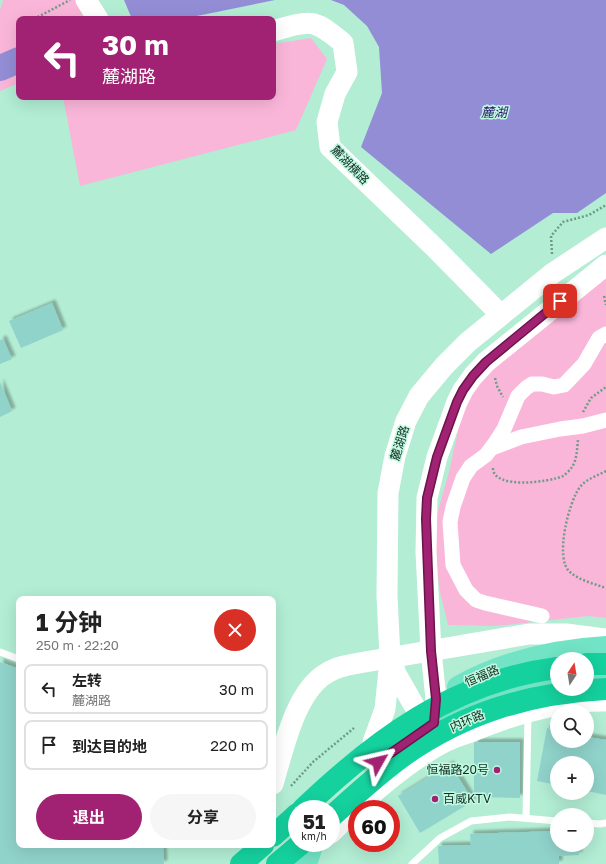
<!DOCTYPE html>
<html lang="zh">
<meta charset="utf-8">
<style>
:root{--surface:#fff;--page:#f6f6f6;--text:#222;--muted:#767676;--line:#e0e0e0;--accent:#a12172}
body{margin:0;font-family:"Golos Text","Noto Sans SC",sans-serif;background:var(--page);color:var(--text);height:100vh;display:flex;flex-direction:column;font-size:15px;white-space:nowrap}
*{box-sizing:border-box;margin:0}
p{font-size:13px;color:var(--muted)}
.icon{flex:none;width:22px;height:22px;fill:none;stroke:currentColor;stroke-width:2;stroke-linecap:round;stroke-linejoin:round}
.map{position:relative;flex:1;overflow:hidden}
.details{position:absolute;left:16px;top:596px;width:260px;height:252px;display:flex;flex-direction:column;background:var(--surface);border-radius:8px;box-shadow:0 4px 16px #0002}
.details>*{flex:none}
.guide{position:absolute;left:16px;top:16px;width:260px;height:84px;border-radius:8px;box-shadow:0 4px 16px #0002;background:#a12172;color:#fff;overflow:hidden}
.needle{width:26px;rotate:12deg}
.fabs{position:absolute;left:550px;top:652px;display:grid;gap:8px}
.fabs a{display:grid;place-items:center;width:44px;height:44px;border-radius:50%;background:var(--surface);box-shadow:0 4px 16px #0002;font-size:20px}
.speed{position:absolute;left:288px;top:800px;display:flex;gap:8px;font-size:20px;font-weight:700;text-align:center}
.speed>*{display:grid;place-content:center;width:52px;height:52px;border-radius:50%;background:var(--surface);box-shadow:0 4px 16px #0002;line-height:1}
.speed small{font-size:10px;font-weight:400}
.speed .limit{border:6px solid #d22;background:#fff;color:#111}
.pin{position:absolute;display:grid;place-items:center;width:34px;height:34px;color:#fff;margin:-17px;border-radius:8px;box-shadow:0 2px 6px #0006}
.me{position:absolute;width:44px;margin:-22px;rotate:53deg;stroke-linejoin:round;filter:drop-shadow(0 0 3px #0008)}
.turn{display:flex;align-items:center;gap:14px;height:84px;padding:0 20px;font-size:18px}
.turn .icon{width:52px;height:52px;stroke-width:2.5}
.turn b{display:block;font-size:28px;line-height:34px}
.round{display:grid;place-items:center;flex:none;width:42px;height:42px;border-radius:21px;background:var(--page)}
.summary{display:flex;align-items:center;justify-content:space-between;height:68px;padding:0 20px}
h1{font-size:24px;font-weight:700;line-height:30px}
.action{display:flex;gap:8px;margin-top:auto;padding:8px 20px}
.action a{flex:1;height:46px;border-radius:24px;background:var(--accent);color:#fff;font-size:16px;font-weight:700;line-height:46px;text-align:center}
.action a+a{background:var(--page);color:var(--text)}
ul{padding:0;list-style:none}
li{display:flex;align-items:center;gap:12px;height:50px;margin:0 8px 6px;padding:0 12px;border:2px solid var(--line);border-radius:8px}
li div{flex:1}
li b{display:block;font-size:15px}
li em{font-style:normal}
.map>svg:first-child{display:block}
</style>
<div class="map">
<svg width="606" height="864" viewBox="0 0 606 864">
<defs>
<filter id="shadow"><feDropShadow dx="3.5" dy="-3.5" stdDeviation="1" flood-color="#0004"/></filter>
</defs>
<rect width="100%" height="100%" fill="#b2edd4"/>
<!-- green -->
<g fill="#fab6d9">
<polygon points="3,0 75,0 84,19 19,19 19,83 0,91 0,10"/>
<polygon points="311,38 327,59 296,130 80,186 63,97 273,97 273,44"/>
<polygon points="606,256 606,618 588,616 497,626 448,625 439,588 434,525 449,472 463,408 501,342"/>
</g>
<!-- water -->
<g fill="#938dd6">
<polygon points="124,0 275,0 182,19 132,19"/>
<polygon points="331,0 606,0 606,193 577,213 553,213 491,254 361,147 382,93 379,47 367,26 344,5"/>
</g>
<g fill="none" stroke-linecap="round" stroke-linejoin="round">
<!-- river -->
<polyline stroke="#938dd6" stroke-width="26" points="0,68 19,60"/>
</g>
<!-- building -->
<g fill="#90d3cb" filter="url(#shadow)">
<polygon points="52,303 63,330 21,348 9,321"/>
<polygon points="3,339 12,359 0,364 0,340"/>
<polygon points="0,382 12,411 0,417"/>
<polygon points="0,662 19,669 19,845 163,845 164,864 0,864"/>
<polygon points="547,728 557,730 557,741 587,741 587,737 606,740 606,795 587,791 587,763 557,763 557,785 537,781"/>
<polygon points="474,742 520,742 520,798 474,797"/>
<polygon points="450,764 473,801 420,833 398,796"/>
<polygon points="557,831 557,845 578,845 579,855 559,856 559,864 439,864 438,846 471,845 470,834"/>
</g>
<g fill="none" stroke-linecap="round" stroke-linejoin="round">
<!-- path -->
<g stroke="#6f9b89" stroke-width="2.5" stroke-dasharray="2 2" stroke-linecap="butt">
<polyline points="34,19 70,0"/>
<polyline points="552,254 551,236 563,222 589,215 606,205"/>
<polyline points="604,296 606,305"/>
<polyline points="495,378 497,386 503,397"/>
<polyline points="583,412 591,398 606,387"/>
<path d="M493 468C493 490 550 482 563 476 566 474 570 470 572 467 577 460 577 448 578 440"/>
<path d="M606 471C597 476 586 479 580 487 569 501 554 559 570 572 579 580 594 584 606 588"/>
<polyline points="291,786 313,762 354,728"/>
</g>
<!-- lane -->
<g stroke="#fff" stroke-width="7">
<polyline points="0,652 19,659"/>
<polyline points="526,818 528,714"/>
<polyline points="587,823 600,824 606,823"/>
<polyline points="412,864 440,838 471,821 510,817 557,821"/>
</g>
<!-- street -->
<g stroke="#fff" stroke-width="15">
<polyline points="492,448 521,437 560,429 583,426 606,420"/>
<polyline points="542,616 485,603 476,600 466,590 453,565 450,522 453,507 463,478 471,466 486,455 495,443 504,429 518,396 526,388 532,384 542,384 554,387 564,385 584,364 599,338 606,334"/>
</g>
<!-- secondary -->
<g stroke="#fff" stroke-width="21">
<polyline points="86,0 98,19"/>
<path d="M273 31C283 28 304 21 314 24 325 27 334 36 343 43L347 72 335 94 327 122 330 147 434 247 500 314"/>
<polyline points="434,723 417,710 412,702 396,674 390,657 387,596 388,493 395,456 406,421 419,396 444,366 468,342 553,273 606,238"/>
<polyline points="434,723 436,699 431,651 426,552 427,498 437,457 457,402 463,390 473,376 486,362 606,265"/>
<polyline points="373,742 385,709 390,660"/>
<path d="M273 784C283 751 295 691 327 673 336 667 348 665 359 663L529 634H566L606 639"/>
<path d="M331 833C364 800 399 768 439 745 448 740 458 736 468 733 511 715 558 700 606 701"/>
</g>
<!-- primary -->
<g stroke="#73e3c5" stroke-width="22">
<polyline points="587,677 606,676"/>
<path d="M458 687C503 662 555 650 606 647"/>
<path d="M399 746C423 730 447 714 474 702 500 690 529 684 557 680"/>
<polyline points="306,864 313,843"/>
</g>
<!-- highway -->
<g stroke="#15d19e" stroke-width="22">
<polyline points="587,664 606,664"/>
<path d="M303 809C375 740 454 681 557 668"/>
<path d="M331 817C354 796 378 774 403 756 465 712 531 693 606 689"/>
<polyline points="273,836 297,814"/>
<polyline points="241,864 263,845"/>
<polyline points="277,864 302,843"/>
</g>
</g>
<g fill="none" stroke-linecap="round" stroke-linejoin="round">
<!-- route casing -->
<g stroke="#69154a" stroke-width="10">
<polyline id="route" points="378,762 434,723 436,699 431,651 426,519 427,498 437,457 457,402 463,390 473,376 486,362 560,301"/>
</g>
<!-- route -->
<use href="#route" stroke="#a12172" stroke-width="7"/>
</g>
<!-- markers -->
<g fill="#a12172" stroke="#bffae1" stroke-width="1.5">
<circle cx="497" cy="770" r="4"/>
<circle cx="435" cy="799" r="4"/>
</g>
<g text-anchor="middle" stroke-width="3" stroke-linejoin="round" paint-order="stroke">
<!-- street labels -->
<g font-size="12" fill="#142b22" stroke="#bffae1">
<text transform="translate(350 165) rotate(46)" y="4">麓湖横路</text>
<text transform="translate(400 443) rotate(-73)" y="4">麓湖路</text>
<text transform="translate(482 676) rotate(-23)" y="4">恒福路</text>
<text transform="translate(467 721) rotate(-23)" y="4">内环路</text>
</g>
<!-- poi labels -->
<g font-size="12" fill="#142b22" stroke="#bffae1" text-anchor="end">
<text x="489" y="774">恒福路20号</text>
<text x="443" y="803" text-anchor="start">百威KTV</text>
</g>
<!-- water labels -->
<g font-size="13" font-style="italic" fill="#30196f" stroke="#bffae1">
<text x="494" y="117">麓湖</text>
</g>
</g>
</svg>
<div class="fabs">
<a><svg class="needle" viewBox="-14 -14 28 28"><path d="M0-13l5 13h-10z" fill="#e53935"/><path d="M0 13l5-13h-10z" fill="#767676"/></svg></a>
<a><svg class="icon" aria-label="search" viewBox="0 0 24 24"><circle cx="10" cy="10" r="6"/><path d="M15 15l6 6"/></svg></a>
<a>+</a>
<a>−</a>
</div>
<div class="speed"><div>51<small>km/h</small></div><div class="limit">60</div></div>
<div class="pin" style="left:560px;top:301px;background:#d93025"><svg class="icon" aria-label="arrive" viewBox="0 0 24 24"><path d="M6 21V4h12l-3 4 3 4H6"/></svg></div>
<svg class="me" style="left:378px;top:762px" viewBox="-20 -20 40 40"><path d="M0-17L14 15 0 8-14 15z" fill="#a12172" stroke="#fff" stroke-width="4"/></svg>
<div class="guide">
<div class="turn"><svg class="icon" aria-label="left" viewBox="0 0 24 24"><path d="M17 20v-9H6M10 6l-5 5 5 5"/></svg><div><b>30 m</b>麓湖路</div></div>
</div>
<section class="details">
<div class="summary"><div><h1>1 分钟</h1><p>250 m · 22:20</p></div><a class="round" style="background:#d93025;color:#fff"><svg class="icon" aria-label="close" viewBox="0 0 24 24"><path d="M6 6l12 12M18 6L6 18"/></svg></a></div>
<ul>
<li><svg class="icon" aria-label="left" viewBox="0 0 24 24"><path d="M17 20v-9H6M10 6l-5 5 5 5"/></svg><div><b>左转</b><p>麓湖路</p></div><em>30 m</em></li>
<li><svg class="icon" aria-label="arrive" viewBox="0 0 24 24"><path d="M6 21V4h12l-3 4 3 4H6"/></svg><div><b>到达目的地</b></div><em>220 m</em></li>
</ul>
<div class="action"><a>退出</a><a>分享</a></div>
</section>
</div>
